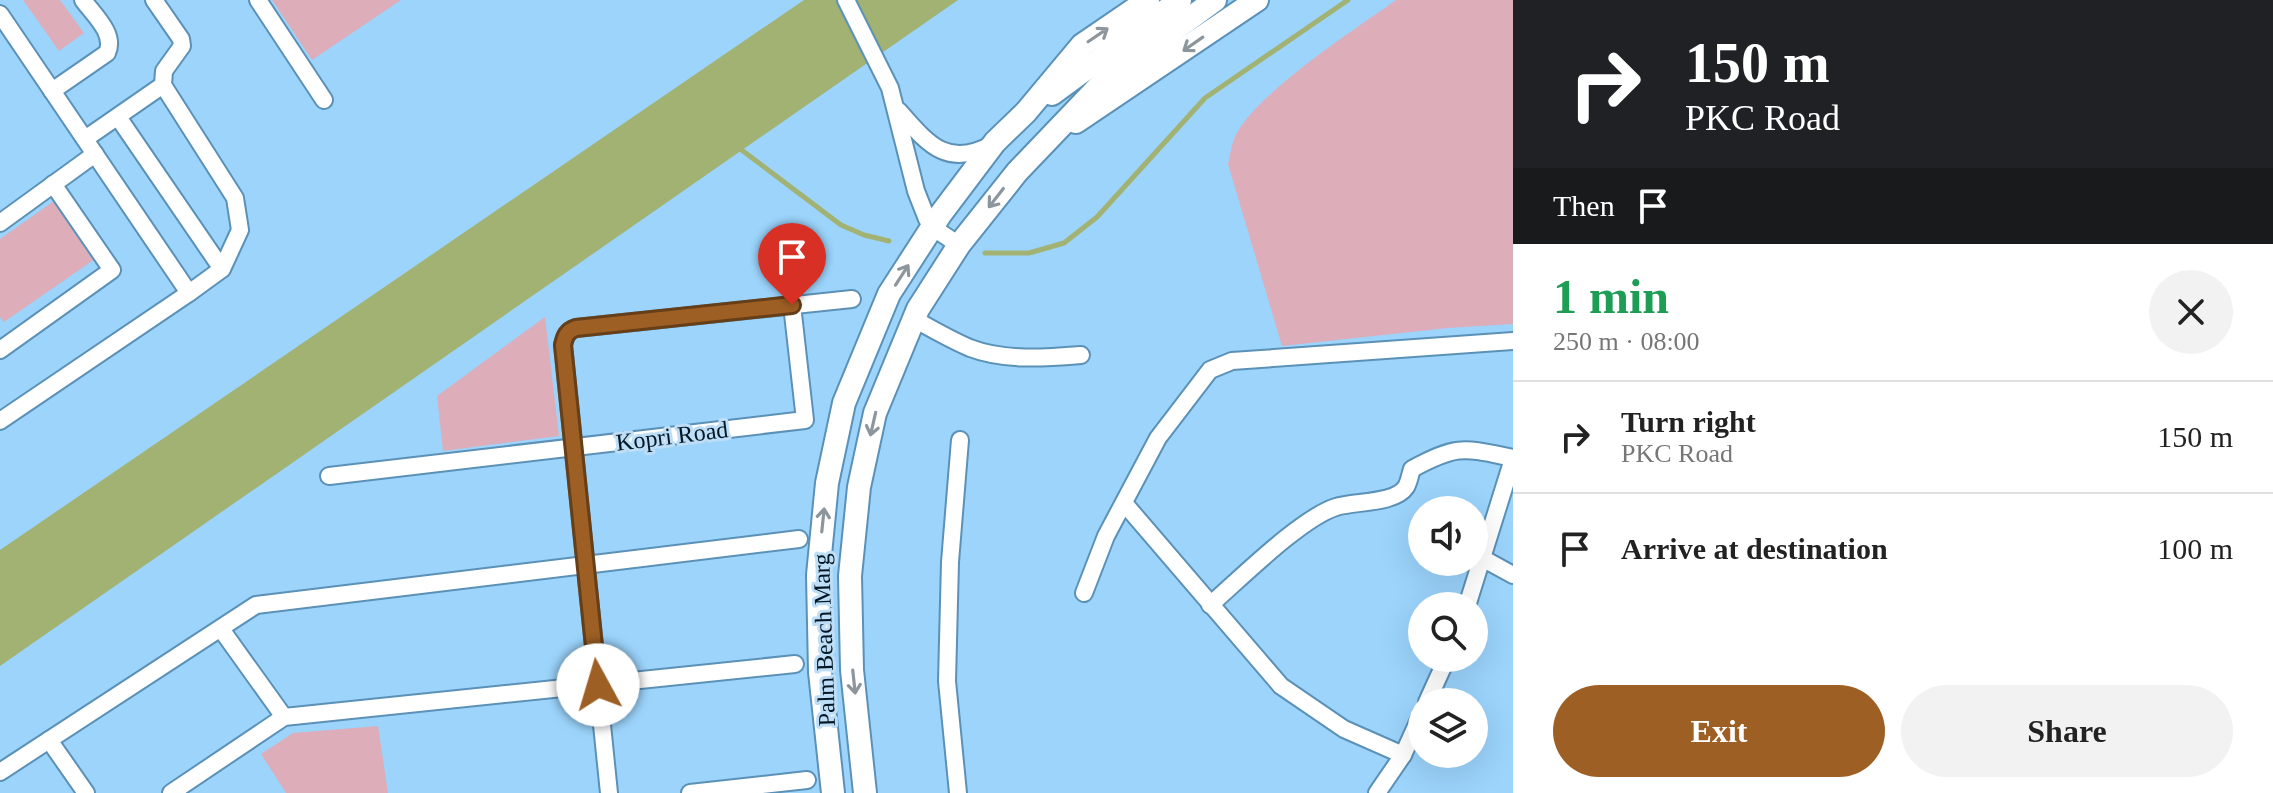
<!DOCTYPE html>
<meta charset="utf-8">
<style>
:root{--surface:#fff;--page:#f2f2f2;--text:#222;--muted:#767676;--line:#e0e0e0;--accent:#9d5f24}
body{margin:0;font-family:Georgia,serif;background:var(--page);color:var(--text);height:100vh;display:flex;flex-direction:column;font-size:30px;white-space:nowrap}
*{box-sizing:border-box;margin:0}
p{font-size:26px;color:var(--muted)}
.icon{flex:none;width:44px;height:44px;fill:none;stroke:currentColor;stroke-width:2;stroke-linecap:round;stroke-linejoin:round}
.map{position:relative;flex:1;overflow:hidden}
.panel{display:flex;flex-direction:column;background:var(--surface);width:760px}
.panel>*{flex:none}
.guide{background:#202124;color:#fff;overflow:hidden}
.controls{position:absolute;left:1408px;top:496px;display:grid;gap:16px}
.controls a{display:grid;place-items:center;width:80px;height:80px;border-radius:50%;background:var(--surface);box-shadow:0 8px 32px #0002;font-size:40px}
.pin{position:absolute;display:grid;place-items:center;width:68px;height:68px;color:#fff;margin:-82px -34px;border-radius:50% 50% 50% 0;rotate:-45deg;box-shadow:0 0 8px #0007}
.pin .icon{rotate:45deg}
.me{position:absolute;width:88px;margin:-44px;rotate:354deg;stroke-linejoin:round;filter:drop-shadow(0 0 6px #0008)}
.turn{display:flex;align-items:center;gap:28px;height:168px;padding:0 40px;font-size:36px}
.turn .icon{width:104px;height:104px;stroke-width:2.5}
.turn b{display:block;font-size:56px;line-height:68px}
.then{display:flex;align-items:center;height:76px;padding:0 40px;background:#0003;gap:16px;font-size:30px}
.round{display:grid;place-items:center;flex:none;width:84px;height:84px;border-radius:42px;background:var(--page)}
.head{display:flex;align-items:center;justify-content:space-between;height:136px;padding:0 40px}
h1{font-size:48px;font-weight:800;line-height:60px;color:#1e9e55}
.cta{display:flex;gap:16px;margin-top:auto;padding:16px 40px}
.cta a{flex:1;height:92px;border-radius:48px;background:var(--accent);color:#fff;font-size:32px;font-weight:800;line-height:92px;text-align:center}
.cta a+a{background:var(--page);color:var(--text)}
ul{padding:0;list-style:none}
li{display:flex;align-items:center;gap:24px;height:112px;padding:0 40px;border-top:2px solid var(--line)}
li div{flex:1}
li b{display:block;font-size:30px}
li em{font-style:normal}
main{display:flex;flex:1;min-height:0}
.map>svg:first-child{display:block}
</style>
<main>
<div class="map">
<svg width="1513" height="793" viewBox="0 0 1513 793">
<rect width="100%" height="100%" fill="#9cd4fc"/>
<!-- green -->
<g fill="#ddadba">
<polygon points="23,0 60,0 84,33 59,51"/>
<polygon points="272,0 401,0 312,60"/>
<path d="M1396 0H1513V324L1448 328 1282 346 1228 164C1230 156 1231 147 1234 139 1250 97 1357 28 1396 0Z"/>
<polygon points="54,201 95,259 4,322 0,317 0,239"/>
<polygon points="545,317 559,436 443,451 437,396"/>
<polygon points="378,726 388,793 286,793 261,754 293,733"/>
</g>
<!-- water -->
<polygon fill="#a2b273" points="804,0 958,0 0,666 0,550"/>
<g fill="none" stroke-linecap="round" stroke-linejoin="round">
<!-- stream -->
<g stroke="#a2b273" stroke-width="5">
<polyline points="739,148 841,225 864,235 889,241"/>
<polyline points="985,253 1029,253 1064,243 1097,217 1205,98 1348,0"/>
</g>
<!-- minor casing -->
<g stroke="#5b91b7" stroke-width="20">
<g id="minor">
<polyline points="154,0 181,39 182,46 164,71 163,85 235,198 240,230 222,269 189,293"/>
<polyline points="258,0 324,100"/>
<polyline points="846,0 890,88 916,191 927,219 932,227 959,245"/>
<polyline points="0,14 189,293 0,421"/>
<path d="M52 91 107 53C116 34 94 15 83 0"/>
<path d="M899 111C928 144 947 169 993 144"/>
<polyline points="118,117 222,269"/>
<polyline points="85,139 163,85"/>
<polyline points="0,223 95,154"/>
<path d="M914 319C932 329 951 340 970 348 1004 361 1044 358 1081 355"/>
<polyline points="0,350 112,270 53,184"/>
<polyline points="329,476 805,420 792,305"/>
<polyline points="1124,503 1281,686 1344,729 1403,755"/>
<polyline points="1482,558 1513,575"/>
<polyline points="1084,593 1106,536 1158,438 1210,370 1232,361 1513,341"/>
<path d="M1210 605C1240 579 1301 518 1336 507 1354 501 1395 504 1406 487 1409 482 1410 475 1412 469 1458 444 1464 448 1513 458"/>
<polyline points="1467,606 1513,459"/>
<polyline points="221,629 284,717"/>
<polyline points="1427,702 1447,658"/>
<polyline points="49,740 86,793"/>
<polyline points="0,772 256,605 799,539"/>
<polyline points="171,793 284,717 795,664"/>
<path d="M609 793 563 345C565 336 567 331 576 328L852 299"/>
<polyline points="690,793 807,780"/>
<polyline points="958,793 947,681 950,562 960,440"/>
<polyline points="1377,793 1403,755 1422,713"/>
</g>
</g>
<!-- major casing -->
<g stroke="#5b91b7" stroke-width="26">
<g id="major">
<polyline points="1052,94 1180,0"/>
<polyline points="1076,122 1257,0"/>
<polyline points="833,793 820,672 818,575 827,483 844,403 889,294 940,215 995,142 1026,112 1082,45 1148,0"/>
<polyline points="865,793 852,670 850,576 859,487 875,413 918,309 959,245 1017,172 1104,81 1215,0"/>
</g>
</g>
<!-- minor -->
<use href="#minor" stroke="#fff" stroke-width="16"/>
<!-- major -->
<use href="#major" stroke="#fff" stroke-width="22"/>
</g>
<!-- one-way arrows -->
<defs><path id="oneway-shaft" d="M-6 0H5M1.5-3L5.5 0L1.5 3" fill="none" stroke-width="1.6" stroke-linecap="round" stroke-linejoin="round" transform="scale(2)"/></defs>
<g stroke="#8d969c">
<use href="#oneway-shaft" transform="translate(1098 35) rotate(-34)"/>
<use href="#oneway-shaft" transform="translate(1193 44) rotate(145)"/>
<use href="#oneway-shaft" transform="translate(996 198) rotate(128)"/>
<use href="#oneway-shaft" transform="translate(902 275) rotate(-57)"/>
<use href="#oneway-shaft" transform="translate(873 424) rotate(103)"/>
<use href="#oneway-shaft" transform="translate(823 520) rotate(-84)"/>
<use href="#oneway-shaft" transform="translate(854 682) rotate(84)"/>
</g>
<g fill="none" stroke-linecap="round" stroke-linejoin="round">
<!-- route casing -->
<g stroke="#663e17" stroke-width="20">
<path id="route" d="M598 685 563 345C565 336 567 331 576 328L792 305"/>
</g>
<!-- route -->
<use href="#route" stroke="#9d5f24" stroke-width="14"/>
</g>
<g text-anchor="middle" stroke-width="6" stroke-linejoin="round" paint-order="stroke">
<!-- street labels -->
<g font-size="24" fill="#021624" stroke="#bddef6">
<text transform="translate(672 436) rotate(-7)" y="8">Kopri Road</text>
<text transform="translate(824 640) rotate(-92)" y="8">Palm Beach Marg</text>
</g>
</g>
</svg>
<div class="controls">
<a><svg class="icon" aria-label="sound" viewBox="0 0 24 24"><path d="M4 9h4l5-4v14l-5-4H4zM17 9q2 3 0 6"/></svg></a>
<a><svg class="icon" aria-label="search" viewBox="0 0 24 24"><circle cx="10" cy="10" r="6"/><path d="M15 15l6 6"/></svg></a>
<a><svg class="icon" aria-label="layers" viewBox="0 0 24 24"><path d="M12 4l9 5-9 5-9-5zM3 14l9 5 9-5"/></svg></a>
</div>
<div class="pin" style="left:792px;top:305px;background:#d93025"><svg class="icon" aria-label="arrive" viewBox="0 0 24 24"><path d="M6 21V4h12l-3 4 3 4H6"/></svg></div>
<svg class="me" style="left:598px;top:685px" viewBox="-20 -20 40 40"><circle r="19" fill="#fff"/><path d="M0-13L10 11 0 6-10 11z" fill="#9d5f24"/></svg>
</div>
<section class="panel">
<div class="guide">
<div class="turn"><svg class="icon" aria-label="right" viewBox="0 0 24 24"><path d="M7 20v-9h11M14 6l5 5-5 5"/></svg><div><b>150 m</b>PKC Road</div></div>
<div class="then">Then<svg class="icon" aria-label="arrive" viewBox="0 0 24 24"><path d="M6 21V4h12l-3 4 3 4H6"/></svg></div>
</div>
<div class="head"><div><h1>1 min</h1><p>250 m · 08:00</p></div><a class="round"><svg class="icon" aria-label="close" viewBox="0 0 24 24"><path d="M6 6l12 12M18 6L6 18"/></svg></a></div>
<ul>
<li><svg class="icon" aria-label="right" viewBox="0 0 24 24"><path d="M7 20v-9h11M14 6l5 5-5 5"/></svg><div><b>Turn right</b><p>PKC Road</p></div><em>150 m</em></li>
<li><svg class="icon" aria-label="arrive" viewBox="0 0 24 24"><path d="M6 21V4h12l-3 4 3 4H6"/></svg><div><b>Arrive at destination</b></div><em>100 m</em></li>
</ul>
<div class="cta"><a>Exit</a><a>Share</a></div>
</section>
</main>
